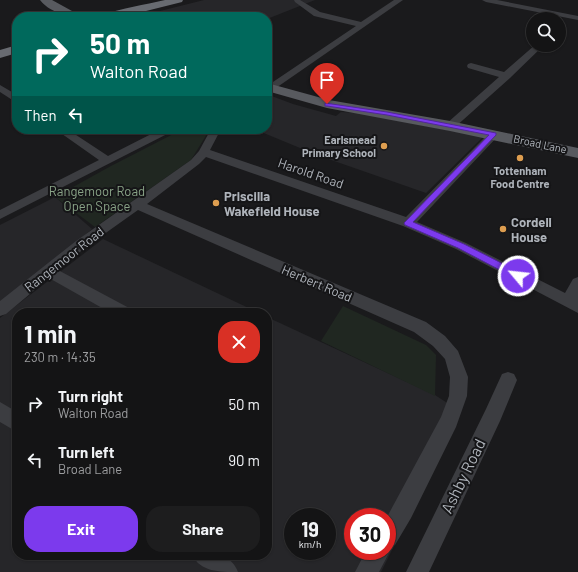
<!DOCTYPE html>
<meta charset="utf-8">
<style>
:root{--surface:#141415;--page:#1d1d1e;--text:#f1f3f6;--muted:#9d9ea0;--line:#333334;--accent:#7c3aed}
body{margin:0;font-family:Barlow,sans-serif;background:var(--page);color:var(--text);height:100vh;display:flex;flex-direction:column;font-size:15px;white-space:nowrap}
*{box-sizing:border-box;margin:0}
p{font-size:13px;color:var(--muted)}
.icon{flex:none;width:22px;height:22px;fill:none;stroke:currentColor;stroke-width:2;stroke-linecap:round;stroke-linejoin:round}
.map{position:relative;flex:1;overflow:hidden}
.side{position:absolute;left:12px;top:308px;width:260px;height:252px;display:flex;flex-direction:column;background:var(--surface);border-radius:16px;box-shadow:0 1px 3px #0004,0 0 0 1px var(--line)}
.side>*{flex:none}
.hud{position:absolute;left:12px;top:12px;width:260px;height:122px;border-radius:16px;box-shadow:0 1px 3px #0004,0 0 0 1px var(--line);background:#00695c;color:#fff;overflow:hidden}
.controls{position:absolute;left:526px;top:12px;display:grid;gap:8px}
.controls a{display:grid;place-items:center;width:40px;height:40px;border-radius:50%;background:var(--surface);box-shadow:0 1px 3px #0004,0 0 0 1px var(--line);font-size:20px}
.speed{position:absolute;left:284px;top:508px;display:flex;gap:8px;font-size:20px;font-weight:700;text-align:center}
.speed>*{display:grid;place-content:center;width:52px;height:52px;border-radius:50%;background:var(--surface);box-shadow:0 1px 3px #0004,0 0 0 1px var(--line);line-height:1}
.speed small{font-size:10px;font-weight:400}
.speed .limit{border:6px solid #d22;background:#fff;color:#111}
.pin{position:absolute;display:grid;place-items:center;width:34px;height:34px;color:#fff;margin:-41px -17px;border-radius:50% 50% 50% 0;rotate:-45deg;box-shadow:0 0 4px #0007}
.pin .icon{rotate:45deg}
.me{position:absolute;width:44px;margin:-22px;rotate:298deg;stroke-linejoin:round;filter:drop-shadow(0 0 3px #0008)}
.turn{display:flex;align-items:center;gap:14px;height:84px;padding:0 12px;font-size:18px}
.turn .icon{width:52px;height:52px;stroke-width:2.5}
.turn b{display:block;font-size:28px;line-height:34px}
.then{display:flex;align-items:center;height:38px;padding:0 12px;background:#0003;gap:8px;font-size:15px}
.round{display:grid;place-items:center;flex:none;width:42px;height:42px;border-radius:16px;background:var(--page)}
.headline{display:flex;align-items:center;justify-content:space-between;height:68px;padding:0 12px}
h1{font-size:24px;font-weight:700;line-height:30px}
.button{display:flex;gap:8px;margin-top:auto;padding:8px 12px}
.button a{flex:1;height:46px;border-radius:16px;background:var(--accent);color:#fff;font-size:16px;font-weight:700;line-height:46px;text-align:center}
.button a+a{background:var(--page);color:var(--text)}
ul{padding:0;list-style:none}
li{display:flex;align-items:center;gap:12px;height:56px;padding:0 12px}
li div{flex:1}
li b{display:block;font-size:15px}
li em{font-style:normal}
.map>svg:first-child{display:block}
</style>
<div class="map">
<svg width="578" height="572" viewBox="0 0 578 572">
<rect width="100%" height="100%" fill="#1a1a1c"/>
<!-- built -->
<g fill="#262629" fill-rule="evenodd">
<polygon points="204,0 315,0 267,19 267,17 145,17 148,14"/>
<polygon points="269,95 293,104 336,116 341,112 358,113 483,137 426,193 317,155 254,129 267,129 267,97"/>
<polygon points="55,197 92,229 0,307 0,225"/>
<path d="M103 239 259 313H17V555H267V317L435 395 461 412 381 572H0V318ZM293 517H327V551H293ZM353 517H387V551H353Z"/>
</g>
<!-- green -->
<g fill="#202721">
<polygon points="183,129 210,129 191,160 95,227 55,197 111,166"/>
<polygon points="343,306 426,345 436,355 435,396 321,341"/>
</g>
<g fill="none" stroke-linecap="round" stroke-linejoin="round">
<!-- street -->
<g fill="#3c3d41" fill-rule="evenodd">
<polygon points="294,0 300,0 320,12 361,22 394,0 403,0 273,90 267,90 267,86 356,26 314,16 295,2"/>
<polygon points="482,0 497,0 578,16 578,20 486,2"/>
<polygon points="535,45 544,45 510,78 454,128 446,128 445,126 446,124 499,77 468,68 467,66 468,64 471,63 504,72"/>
<polygon points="0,85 17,95 17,103 0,92"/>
<polygon points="55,129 67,129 108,156 161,129 174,129 173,131 0,219 0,210 99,160"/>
<polygon points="211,129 221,129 210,150 406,217 490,132 498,132 499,134 498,136 417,222 466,243 565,293 573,279 578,277 578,313 456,249 403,226 206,157 199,164 147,204 426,322 445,336 458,351 468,377 467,396 456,427 411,518 395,545 389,547 390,551 379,572 355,572 366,551 387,551 387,517 441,417 449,396 450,377 445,359 433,346 414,332 138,210 86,247 58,270 131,309 133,313 111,313 49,278 6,314 0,316 0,301 76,241 191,160 199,151"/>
<polygon points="508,372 514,374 517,380 500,421 429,572 406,572 486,409 502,374"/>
<polygon points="0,402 17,412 17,432 0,422"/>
<path d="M192 555C211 555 230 551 238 572 219 572 201 572 192 555Z"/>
</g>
<!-- primary -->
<g fill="#585a5f" fill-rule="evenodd">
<path d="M40 0H52L72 11 88 15 90 17C72 17 52 15 40 0Z"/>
<polygon points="267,83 329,100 450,121 578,148 578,158 450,131 327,108 267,91"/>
</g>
<!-- highway -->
<g fill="#686b71" fill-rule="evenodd">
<path d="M165 0H183L182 2 146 11 139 17H122L124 15 117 17H99L101 15C123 8 144 5 165 0Z"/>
<polygon points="17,45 17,53 0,58 0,50"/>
</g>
</g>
<!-- route -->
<polygon fill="#7c3aed" stroke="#51269a" points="325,103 387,112 496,133 496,135 413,222 464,244 521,273 523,276 521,278 515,278 458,248 405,225 404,223 489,135 387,115 327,106 325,106"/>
<!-- markers -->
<g fill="#de9e50" stroke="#151517" stroke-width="1.5">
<circle cx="384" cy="146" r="4"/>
<circle cx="520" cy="158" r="4"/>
<circle cx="216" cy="203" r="4"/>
<circle cx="503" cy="229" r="4"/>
</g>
<g text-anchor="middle" stroke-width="4" stroke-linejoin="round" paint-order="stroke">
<!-- far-poi labels -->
<g font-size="11" font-weight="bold" fill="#aeb3ba" stroke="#151517" text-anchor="end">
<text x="376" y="144">Earlsmead<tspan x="376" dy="13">Primary School</tspan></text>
<text x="520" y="175" text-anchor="middle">Tottenham<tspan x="520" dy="13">Food Centre</tspan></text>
</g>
<!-- far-street labels -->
<g font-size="11" fill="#aeb3ba" stroke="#151517">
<text transform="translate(540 144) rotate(12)" y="4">Broad Lane</text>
</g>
<!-- street labels -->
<g font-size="13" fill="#aeb3ba" stroke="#151517">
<text transform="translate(311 173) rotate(19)" y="5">Harold Road</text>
<text transform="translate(64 259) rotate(-38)" y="5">Rangemoor Road</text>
<text transform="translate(317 283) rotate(23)" y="5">Herbert Road</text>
</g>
<!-- park labels -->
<g font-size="13" fill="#89a387" stroke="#151517">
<text x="97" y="196">Rangemoor Road<tspan x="97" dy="15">Open Space</tspan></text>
</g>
<!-- poi labels -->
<g font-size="13" font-weight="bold" fill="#aeb3ba" stroke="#151517" text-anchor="start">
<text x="224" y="201">Priscilla<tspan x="224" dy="15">Wakefield House</tspan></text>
<text x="511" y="227">Cordell<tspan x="511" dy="15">House</tspan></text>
</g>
<!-- near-street labels -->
<g font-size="16" fill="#aeb3ba" stroke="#151517">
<text transform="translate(463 476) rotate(-64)" y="6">Ashby Road</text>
</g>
</g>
</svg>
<div class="controls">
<a><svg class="icon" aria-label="search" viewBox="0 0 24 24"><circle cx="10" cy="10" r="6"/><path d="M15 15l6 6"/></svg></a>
</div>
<div class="speed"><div>19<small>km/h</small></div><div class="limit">30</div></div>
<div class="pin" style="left:327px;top:104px;background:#d93025"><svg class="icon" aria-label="arrive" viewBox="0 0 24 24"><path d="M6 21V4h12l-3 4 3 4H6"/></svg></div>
<svg class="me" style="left:518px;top:276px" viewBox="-20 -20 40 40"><circle r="17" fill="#7c3aed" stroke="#fff" stroke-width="3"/><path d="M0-11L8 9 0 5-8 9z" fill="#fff"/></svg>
<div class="hud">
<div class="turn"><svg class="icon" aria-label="right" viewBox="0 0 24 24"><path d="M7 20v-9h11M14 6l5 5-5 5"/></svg><div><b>50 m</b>Walton Road</div></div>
<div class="then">Then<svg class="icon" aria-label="left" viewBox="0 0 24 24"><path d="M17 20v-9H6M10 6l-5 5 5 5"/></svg></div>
</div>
<section class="side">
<div class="headline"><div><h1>1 min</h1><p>230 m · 14:35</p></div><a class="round" style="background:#d93025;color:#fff"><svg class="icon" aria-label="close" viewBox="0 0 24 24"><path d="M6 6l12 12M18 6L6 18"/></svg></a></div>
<ul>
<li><svg class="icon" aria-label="right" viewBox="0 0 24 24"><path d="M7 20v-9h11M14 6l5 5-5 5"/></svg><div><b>Turn right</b><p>Walton Road</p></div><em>50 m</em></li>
<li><svg class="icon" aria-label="left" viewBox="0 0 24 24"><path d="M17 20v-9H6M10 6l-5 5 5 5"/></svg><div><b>Turn left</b><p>Broad Lane</p></div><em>90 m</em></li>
</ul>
<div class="button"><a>Exit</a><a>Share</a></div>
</section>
</div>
